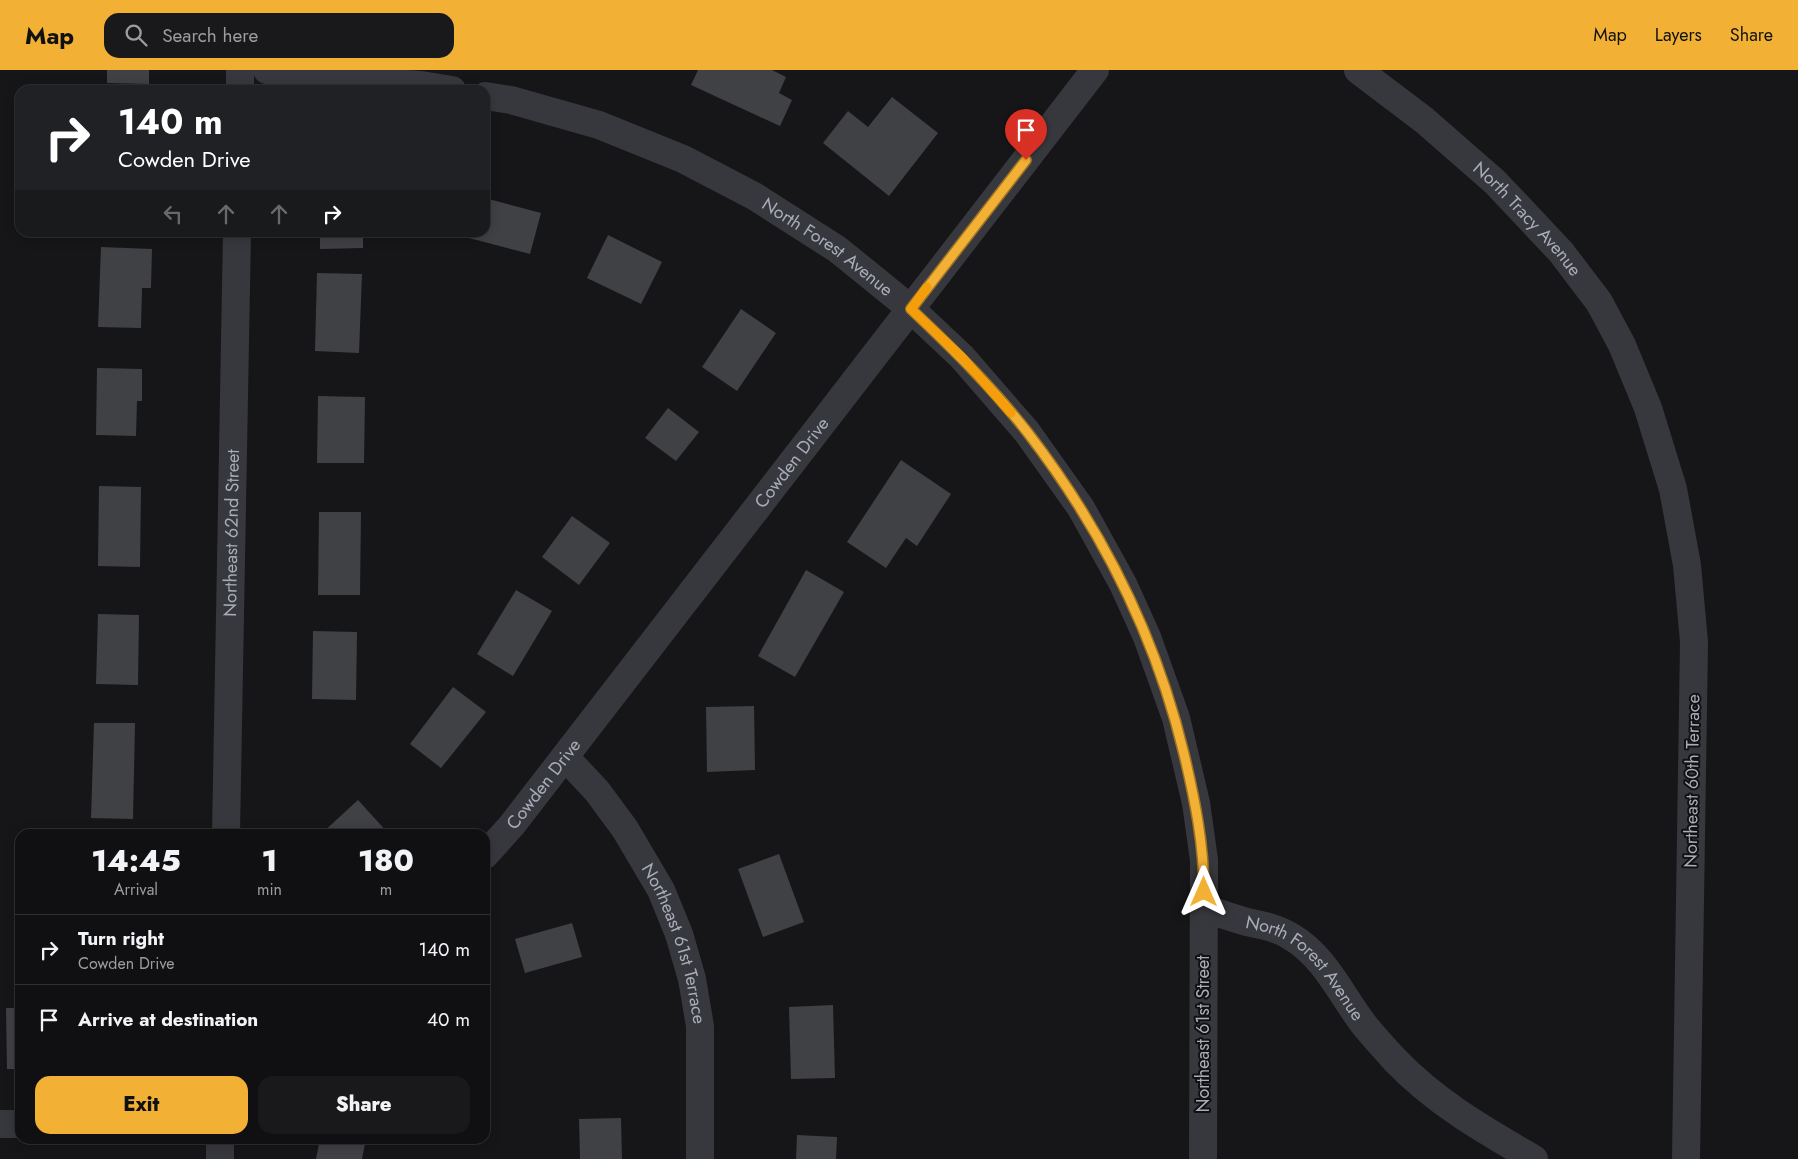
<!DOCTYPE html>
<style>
:root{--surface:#101012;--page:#19191b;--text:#f1f3f6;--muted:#9c9d9f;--line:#303032;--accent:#f2b134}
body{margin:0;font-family:Jost,sans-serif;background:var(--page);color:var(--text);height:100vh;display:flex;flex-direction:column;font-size:19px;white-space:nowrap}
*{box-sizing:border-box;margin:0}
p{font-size:16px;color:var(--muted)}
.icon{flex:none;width:28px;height:28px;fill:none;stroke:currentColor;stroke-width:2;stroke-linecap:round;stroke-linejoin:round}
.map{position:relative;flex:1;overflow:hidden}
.side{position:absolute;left:15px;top:759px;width:475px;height:315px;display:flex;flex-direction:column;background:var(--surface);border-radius:15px;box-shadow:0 2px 12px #0003,0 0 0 1px var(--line)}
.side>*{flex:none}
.banner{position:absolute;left:15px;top:15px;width:475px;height:152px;border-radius:15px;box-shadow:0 2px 12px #0003,0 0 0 1px var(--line);background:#202124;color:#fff;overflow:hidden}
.pin{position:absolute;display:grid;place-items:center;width:42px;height:42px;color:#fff;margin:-51px -21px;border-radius:50% 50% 50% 0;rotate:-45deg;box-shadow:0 0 5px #0007}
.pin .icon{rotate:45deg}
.me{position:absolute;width:55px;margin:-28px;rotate:0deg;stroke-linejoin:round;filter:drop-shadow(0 0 4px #0008)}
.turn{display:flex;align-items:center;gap:18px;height:105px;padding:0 20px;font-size:22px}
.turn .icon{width:65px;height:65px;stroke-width:2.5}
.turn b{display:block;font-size:35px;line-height:42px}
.lanes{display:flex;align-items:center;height:48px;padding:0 20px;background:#0003;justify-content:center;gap:25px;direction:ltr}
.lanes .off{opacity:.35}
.eta{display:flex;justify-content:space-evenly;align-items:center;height:85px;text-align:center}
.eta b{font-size:30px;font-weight:800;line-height:35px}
.action{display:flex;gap:10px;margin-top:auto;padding:10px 20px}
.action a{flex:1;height:58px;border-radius:15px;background:var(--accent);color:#111;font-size:20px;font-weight:800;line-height:58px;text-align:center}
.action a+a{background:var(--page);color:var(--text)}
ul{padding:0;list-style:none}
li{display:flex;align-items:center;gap:15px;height:70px;padding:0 20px;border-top:1px solid var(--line)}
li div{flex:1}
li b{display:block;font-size:19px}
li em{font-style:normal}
header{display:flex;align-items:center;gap:30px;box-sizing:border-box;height:70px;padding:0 25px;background:var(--accent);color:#111}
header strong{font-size:24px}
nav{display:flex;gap:28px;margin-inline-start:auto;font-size:18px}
.search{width:350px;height:45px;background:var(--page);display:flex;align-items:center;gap:12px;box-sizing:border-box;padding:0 18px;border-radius:15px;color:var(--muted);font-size:19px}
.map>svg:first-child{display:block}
</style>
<header>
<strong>Map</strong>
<div class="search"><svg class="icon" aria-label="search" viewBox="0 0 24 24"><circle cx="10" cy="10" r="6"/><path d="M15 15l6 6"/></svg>Search here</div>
<nav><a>Map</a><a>Layers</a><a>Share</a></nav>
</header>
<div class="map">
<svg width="1798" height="1089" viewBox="0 0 1798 1089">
<rect width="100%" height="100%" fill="#161618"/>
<!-- building -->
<g fill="#404145">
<polygon points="107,0 149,0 149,14 107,13"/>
<polygon points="698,0 772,0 786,7 779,23 792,30 780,56 691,15"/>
<polygon points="892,27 938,63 889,126 823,73 848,41 868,57"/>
<polygon points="485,128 541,143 530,184 450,163 485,162"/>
<polygon points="320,162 376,162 376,164 363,164 363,178 320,179"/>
<polygon points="608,165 662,192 641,234 587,208"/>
<polygon points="101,177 152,179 151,218 142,218 141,258 98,257"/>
<polygon points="317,203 362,204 359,283 315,281"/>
<polygon points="741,239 776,263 737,321 702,297"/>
<polygon points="97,298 142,299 142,331 137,331 136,366 96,365"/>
<polygon points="318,326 365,327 364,393 317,393"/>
<polygon points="668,338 699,362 676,391 645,368"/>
<polygon points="901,390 951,424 917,476 906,468 886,498 847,472"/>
<polygon points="99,416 141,417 140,497 98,496"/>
<polygon points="319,442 361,442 360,525 318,525"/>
<polygon points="572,446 610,473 579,515 542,487"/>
<polygon points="806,500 844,522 795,607 758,586"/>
<polygon points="516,520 552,541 513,606 477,584"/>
<polygon points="98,544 139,545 138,615 96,614"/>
<polygon points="313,561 357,562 356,630 312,629"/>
<polygon points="453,617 486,642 441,698 410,674"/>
<polygon points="754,636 755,700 707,702 706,637"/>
<polygon points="94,653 135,653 133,749 91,748"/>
<polygon points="358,730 389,764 321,764"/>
<polygon points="779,784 804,852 763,867 738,799"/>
<polygon points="572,853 582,887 525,903 515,869"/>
<polygon points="833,935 835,1008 791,1009 789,937"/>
<polygon points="6,938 20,938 20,999 7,999"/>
<polygon points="621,1048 622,1089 580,1089 579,1049"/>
<polygon points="797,1065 837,1067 836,1089 796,1089"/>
<polygon points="320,1069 366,1069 362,1089 316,1089"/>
</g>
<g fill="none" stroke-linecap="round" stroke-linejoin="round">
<!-- minor -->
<g stroke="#37383d" stroke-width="28">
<polyline points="267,0 334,9 421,15 452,20"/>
<path id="s1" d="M1358 0 1424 50 1495 112 1561 182 1599 232 1622 275 1648 338 1673 419 1687 495 1694 572 1686 1089"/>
<polyline points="240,20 240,0"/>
<path id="s2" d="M485 26 511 30 599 55 683 89 754 126 837 179 911 239 962 287 1027 362 1081 438 1123 514 1147 567 1176 648 1196 733 1204 790 1203 1089"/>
<path id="s3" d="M565 687 597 721 625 759 661 820 679 864 692 909 700 956V1089"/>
<path id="s4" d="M226 764 237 162"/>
<path id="s5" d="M485 785 512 755 1095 0"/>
<path id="s6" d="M1204 838C1218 843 1233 848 1247 852 1262 855 1277 858 1290 866 1325 886 1341 925 1365 956 1374 967 1385 979 1395 990 1435 1032 1484 1060 1534 1089"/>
<polyline points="0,1054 20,1054"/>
<polyline points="220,1089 220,1069"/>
</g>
</g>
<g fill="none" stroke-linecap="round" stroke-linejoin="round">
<!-- route casing -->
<g stroke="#9d7322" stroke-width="12">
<path id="route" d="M1026 90 911 239C952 278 993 318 1028 363 1101 458 1156 567 1184 684 1195 730 1204 775 1204 822"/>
</g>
<!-- route -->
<use href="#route" stroke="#f2b134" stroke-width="9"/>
<!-- slow -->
<polyline stroke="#f59e0b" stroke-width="9" points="927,217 911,239 962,287 1011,343"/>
</g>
<g text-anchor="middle" stroke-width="4" stroke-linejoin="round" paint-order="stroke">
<!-- street labels -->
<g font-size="18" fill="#a8adb8" stroke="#111113">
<text dy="6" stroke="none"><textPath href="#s1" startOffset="226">North Tracy Avenue</textPath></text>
<text dy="6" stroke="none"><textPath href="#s2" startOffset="378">North Forest Avenue</textPath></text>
<text dy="6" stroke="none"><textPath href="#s5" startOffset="498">Cowden Drive</textPath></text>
<text dy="6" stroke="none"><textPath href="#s4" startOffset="301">Northeast 62nd Street</textPath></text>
<text transform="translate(1692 711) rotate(-89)" y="6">Northeast 60th Terrace</text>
<text dy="6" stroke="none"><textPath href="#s5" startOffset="92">Cowden Drive</textPath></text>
<text dy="6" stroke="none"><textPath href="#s3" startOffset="220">Northeast 61st Terrace</textPath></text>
<text dy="6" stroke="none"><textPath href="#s6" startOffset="122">North Forest Avenue</textPath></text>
<text transform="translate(1203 964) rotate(-90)" y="6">Northeast 61st Street</text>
</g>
</g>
</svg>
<div class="pin" style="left:1026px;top:90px;background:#d93025"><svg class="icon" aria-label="arrive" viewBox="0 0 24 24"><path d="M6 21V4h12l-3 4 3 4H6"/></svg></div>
<svg class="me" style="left:1204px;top:822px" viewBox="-20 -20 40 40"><path d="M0-17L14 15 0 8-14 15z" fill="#f2b134" stroke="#fff" stroke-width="4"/></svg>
<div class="banner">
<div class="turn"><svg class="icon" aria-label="right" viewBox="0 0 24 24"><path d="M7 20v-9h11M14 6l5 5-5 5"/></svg><div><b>140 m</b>Cowden Drive</div></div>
<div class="lanes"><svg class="icon off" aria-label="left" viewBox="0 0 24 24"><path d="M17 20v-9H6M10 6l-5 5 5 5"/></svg><svg class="icon off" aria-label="ahead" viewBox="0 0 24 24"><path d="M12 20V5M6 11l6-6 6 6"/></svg><svg class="icon off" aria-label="ahead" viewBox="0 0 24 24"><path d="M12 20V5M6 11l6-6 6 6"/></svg><svg class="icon" aria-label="right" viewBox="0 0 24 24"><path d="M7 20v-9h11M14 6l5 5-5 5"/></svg></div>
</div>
<section class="side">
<div class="eta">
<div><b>14:45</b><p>Arrival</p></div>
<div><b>1</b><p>min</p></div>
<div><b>180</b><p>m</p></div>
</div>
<ul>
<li><svg class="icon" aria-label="right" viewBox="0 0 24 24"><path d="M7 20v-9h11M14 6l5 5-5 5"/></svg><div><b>Turn right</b><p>Cowden Drive</p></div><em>140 m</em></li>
<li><svg class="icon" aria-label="arrive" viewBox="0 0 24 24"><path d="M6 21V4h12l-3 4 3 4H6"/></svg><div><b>Arrive at destination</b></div><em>40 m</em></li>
</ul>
<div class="action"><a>Exit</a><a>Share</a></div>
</section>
</div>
